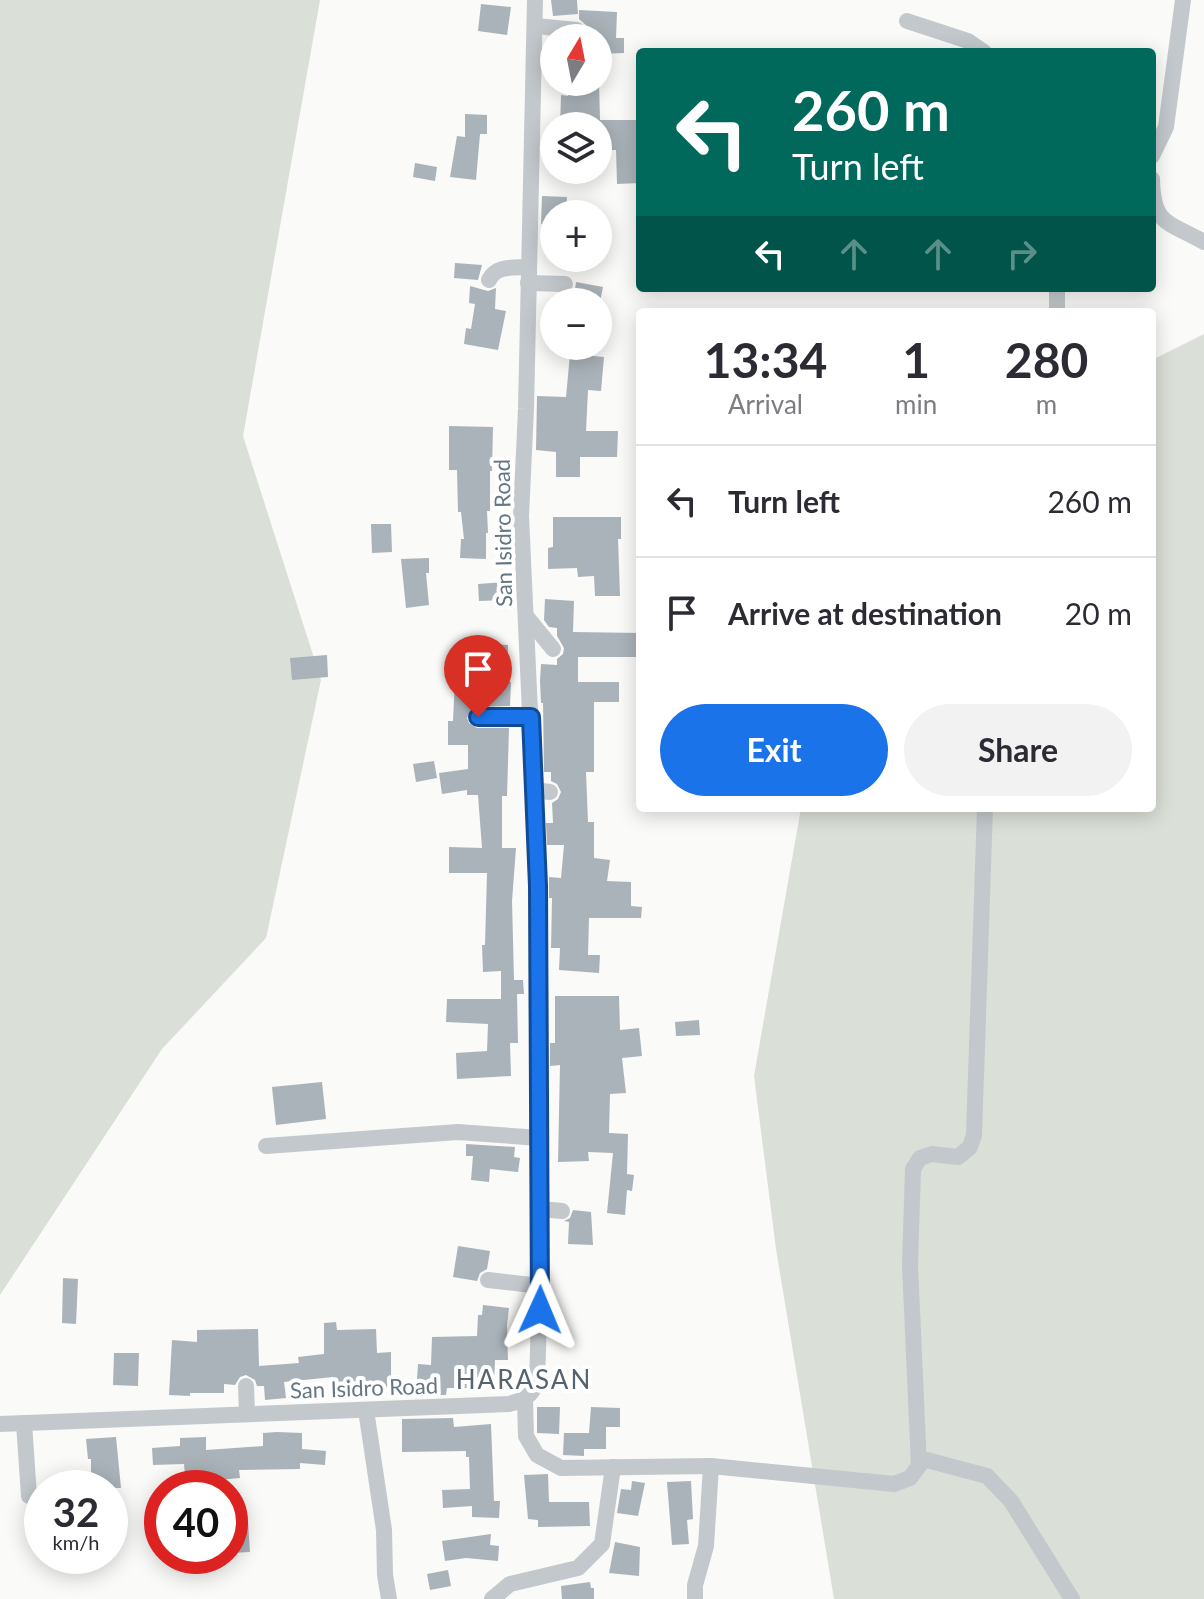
<!DOCTYPE html>
<meta charset="utf-8">
<style>
:root{--surface:#fff;--page:#f2f2f3;--text:#2b2b33;--muted:#7c7c81;--line:#e1e1e2;--accent:#1a73e8}
body{margin:0;font-family:Lato,sans-serif;background:var(--page);color:var(--text);height:100vh;display:flex;flex-direction:column;font-size:30px;white-space:nowrap}
*{box-sizing:border-box;margin:0}
p{font-size:26px;color:var(--muted)}
.icon{flex:none;width:44px;height:44px;fill:none;stroke:currentColor;stroke-width:2;stroke-linecap:round;stroke-linejoin:round}
.map{position:relative;flex:1;overflow:hidden}
.panel{position:absolute;left:636px;top:308px;width:520px;height:504px;display:flex;flex-direction:column;background:var(--surface);border-radius:8px;box-shadow:0 4px 20px #0003}
.panel>*{flex:none}
.top-card{position:absolute;left:636px;top:48px;width:520px;height:244px;border-radius:8px;box-shadow:0 4px 20px #0003;background:#00695c;color:#fff;overflow:hidden}
.needle{width:52px;rotate:10deg}
.controls{position:absolute;left:540px;top:24px;display:grid;gap:16px}
.controls a{display:grid;place-items:center;width:72px;height:72px;border-radius:50%;background:var(--surface);box-shadow:0 4px 20px #0003;font-size:40px}
.speed{position:absolute;left:24px;top:1470px;display:flex;gap:16px;font-size:40px;font-weight:700;text-align:center}
.speed>*{display:grid;place-content:center;width:104px;height:104px;border-radius:50%;background:var(--surface);box-shadow:0 4px 20px #0003;line-height:1}
.speed small{font-size:20px;font-weight:400}
.speed .limit{border:12px solid #d22;background:#fff;color:#111}
.pin{position:absolute;display:grid;place-items:center;width:68px;height:68px;color:#fff;margin:-82px -34px;border-radius:50% 50% 50% 0;rotate:-45deg;box-shadow:0 0 8px #0007}
.pin .icon{rotate:45deg}
.me{position:absolute;width:88px;margin:-44px;rotate:1deg;stroke-linejoin:round;filter:drop-shadow(0 0 6px #0008)}
.turn{display:flex;align-items:center;gap:28px;height:168px;padding:0 24px;font-size:36px}
.turn .icon{width:104px;height:104px;stroke-width:2.5}
.turn b{display:block;font-size:56px;line-height:68px}
.lanes{display:flex;align-items:center;height:76px;padding:0 24px;background:#0003;justify-content:center;gap:40px;direction:ltr}
.lanes .off{opacity:.35}
.eta{display:flex;justify-content:space-evenly;align-items:center;height:136px;text-align:center}
.eta b{font-size:48px;font-weight:700;line-height:56px}
.primary-button{display:flex;gap:16px;margin-top:auto;padding:16px 24px}
.primary-button a{flex:1;height:92px;border-radius:48px;background:var(--accent);color:#fff;font-size:32px;font-weight:700;line-height:92px;text-align:center}
.primary-button a+a{background:var(--page);color:var(--text)}
ul{padding:0;list-style:none}
li{display:flex;align-items:center;gap:24px;height:112px;padding:0 24px;border-top:2px solid var(--line)}
li div{flex:1}
li b{display:block;font-size:30px}
li em{font-style:normal}
.map>svg:first-child{display:block}
</style>
<div class="map">
<svg width="1204" height="1599" viewBox="0 0 1204 1599">
<rect width="100%" height="100%" fill="#fafaf8"/>
<!-- green -->
<g fill="#dadfd7">
<polygon points="0,0 320,0 243,436 321,680 266,938 162,1049 0,1295"/>
<polygon points="1204,334 1204,1599 834,1599 776,1249 754,1076 801,808 1152,808 1152,360"/>
</g>
<!-- building -->
<g fill="#aab3b9">
<polygon points="551,0 577,0 578,14 553,16"/>
<polygon points="481,4 511,7 507,35 478,31"/>
<polygon points="579,10 617,12 616,38 624,38 624,53 598,54 598,38 584,38 587,26 579,19"/>
<polygon points="569,82 599,82 600,120 637,120 640,183 617,184 616,150 598,150 598,126 560,126 561,95 568,96"/>
<polygon points="465,114 487,115 487,134 480,134 476,180 450,177 457,136 465,137"/>
<polygon points="415,163 437,167 435,181 413,177"/>
<polygon points="542,196 567,197 566,214 554,214 554,224 541,224"/>
<polygon points="455,263 482,265 478,280 454,278"/>
<polygon points="576,282 603,287 600,302 564,302 566,295 575,289"/>
<polygon points="470,286 488,291 496,288 495,309 506,311 498,350 464,344 466,328 471,329 475,304 469,303"/>
<polygon points="570,354 604,357 601,391 588,390 586,431 618,431 617,457 580,457 580,477 556,477 556,452 536,450 537,396 566,397"/>
<polygon points="449,426 493,427 492,471 490,471 490,511 487,511 488,533 486,533 486,559 460,558 461,539 464,539 461,512 458,512 457,470 449,470"/>
<polygon points="553,517 621,517 621,539 618,539 620,596 595,596 594,576 578,577 577,568 548,569 548,548 553,547"/>
<polygon points="371,524 391,524 392,552 372,553"/>
<polygon points="429,558 429,573 426,573 429,605 406,608 401,559"/>
<polygon points="505,582 506,600 479,601 478,584"/>
<polygon points="545,599 574,601 573,632 640,633 640,657 578,657 578,682 619,682 619,702 594,702 594,772 586,772 588,822 594,822 594,858 610,860 607,881 631,882 631,906 642,907 641,918 589,918 588,955 600,955 599,973 559,970 560,948 551,948 552,898 549,898 549,877 561,878 564,845 547,845 546,823 553,823 552,803 558,799 561,792 557,784 551,781 551,772 544,772 543,703 541,703 540,681 541,664 557,665 557,659 563,654 564,648 557,636 557,628 549,627 544,620"/>
<polygon points="469,643 508,645 507,682 511,682 510,706 473,707 467,718 469,723 477,728 509,728 507,796 502,796 502,848 516,848 512,901 514,980 523,980 524,994 517,994 518,1043 510,1043 511,1076 457,1079 456,1053 487,1051 488,1024 446,1022 447,999 501,999 501,971 483,972 482,945 485,945 487,873 449,873 449,847 482,848 478,795 467,795 467,790 442,794 439,773 468,769 468,745 448,745 448,721 453,721 455,679 467,680"/>
<polygon points="327,655 328,677 292,680 290,658"/>
<polygon points="434,761 437,778 416,782 413,764"/>
<polygon points="555,996 619,996 620,1030 639,1028 642,1056 622,1058 626,1093 610,1094 609,1133 628,1134 627,1174 634,1175 632,1191 627,1190 625,1215 607,1213 613,1153 588,1152 589,1161 558,1162 560,1065 550,1066 550,1043 555,1043"/>
<polygon points="699,1020 700,1035 676,1036 675,1022"/>
<polygon points="322,1082 326,1119 276,1125 272,1087"/>
<polygon points="466,1144 515,1147 514,1157 520,1158 518,1172 490,1169 489,1182 471,1180 473,1156 466,1156"/>
<polygon points="573,1210 591,1212 593,1245 568,1244 569,1222 564,1221 570,1218"/>
<polygon points="458,1246 490,1251 487,1269 480,1273 477,1281 453,1277"/>
<polygon points="63,1278 78,1279 76,1324 62,1323"/>
<polygon points="483,1305 509,1308 507,1326 508,1360 495,1360 494,1382 472,1382 472,1388 447,1388 446,1395 416,1395 418,1364 431,1365 432,1337 477,1336 478,1315 482,1315"/>
<polygon points="336,1322 337,1330 376,1329 377,1353 391,1352 391,1387 375,1387 375,1393 332,1394 333,1377 284,1382 286,1398 265,1400 264,1386 257,1386 255,1380 246,1375 240,1377 235,1385 224,1384 224,1393 190,1393 190,1396 169,1395 172,1340 197,1342 197,1330 258,1329 259,1366 299,1363 298,1357 324,1354 324,1323"/>
<polygon points="114,1353 139,1353 138,1386 113,1385"/>
<polygon points="537,1407 560,1407 559,1434 537,1433"/>
<polygon points="591,1407 620,1408 620,1427 606,1427 606,1449 584,1449 584,1456 563,1455 564,1433 589,1433"/>
<polygon points="453,1418 454,1427 491,1424 494,1501 500,1501 499,1518 472,1517 472,1506 443,1508 442,1490 470,1489 469,1457 466,1457 466,1451 402,1452 402,1419"/>
<polygon points="277,1432 302,1433 302,1449 326,1451 325,1465 300,1463 300,1469 239,1470 240,1478 207,1481 208,1488 186,1488 184,1464 153,1465 152,1448 180,1446 180,1438 206,1437 206,1450 263,1446 263,1433"/>
<polygon points="116,1437 121,1488 91,1488 91,1459 88,1459 86,1439"/>
<polygon points="548,1474 549,1502 589,1502 590,1526 538,1527 538,1520 528,1519 524,1475"/>
<polygon points="632,1481 645,1483 638,1516 617,1513 621,1489 631,1490"/>
<polygon points="691,1481 693,1519 687,1520 689,1544 672,1545 667,1482"/>
<polygon points="248,1521 250,1552 230,1553 230,1522"/>
<polygon points="491,1534 490,1545 499,1546 498,1561 466,1558 445,1561 442,1541"/>
<polygon points="615,1542 640,1547 639,1576 609,1573"/>
<polygon points="448,1570 451,1586 430,1590 427,1574"/>
<polygon points="590,1582 591,1588 594,1588 594,1599 562,1599 561,1586"/>
</g>
<g fill="none" stroke-linecap="round" stroke-linejoin="round">
<!-- minor -->
<g stroke="#c3c8cc" stroke-width="16">
<polyline points="907,21 968,41 984,52"/>
<polyline points="536,26 577,30"/>
<polyline points="1152,156 1166,127 1183,0"/>
<path d="M1152 179C1153 225 1167 221 1204 242"/>
<path d="M489 280C496 265 514 268 528 267"/>
<polyline points="528,283 565,284"/>
<polyline points="1057,288 1057,312"/>
<polyline points="526,616 553,649"/>
<polyline points="478,717 531,717"/>
<polyline points="533,790 550,792"/>
<polyline points="266,1146 458,1132 540,1138"/>
<polyline points="540,1209 562,1211"/>
<polyline points="488,1280 540,1286"/>
<polyline points="246,1386 247,1414"/>
<polyline points="525,1400 526,1436 537,1455 561,1468 711,1466 894,1484 910,1478 919,1466 910,1265 913,1169 920,1158 932,1154 958,1157 970,1147 974,1135 985,808"/>
<polyline points="366,1410 384,1530 385,1575 389,1599"/>
<polyline points="24,1423 29,1496"/>
<path d="M0 1424 509 1404C524 1400 531 1397 537 1382L540 1286 538 886 521 516 526 409 535 0"/>
<polyline points="919,1458 987,1476 1011,1501 1072,1599"/>
<polyline points="492,1599 510,1584 578,1568 602,1544 613,1467"/>
<polyline points="695,1599 695,1585 706,1546 711,1466"/>
</g>
</g>
<g fill="none" stroke-linecap="round" stroke-linejoin="round">
<!-- route casing -->
<g stroke="#114b97" stroke-width="20">
<polyline id="route" points="478,717 531,717 538,886 540,1310"/>
</g>
<!-- route -->
<use href="#route" stroke="#1a73e8" stroke-width="14"/>
</g>
<g text-anchor="middle" stroke-width="8" stroke-linejoin="round" paint-order="stroke">
<!-- street labels -->
<g font-size="22" fill="#657683" stroke="#fff">
<text transform="translate(503 533) rotate(-91)" y="8">San Isidro Road</text>
<text transform="translate(364 1388) rotate(-2)" y="8">San Isidro Road</text>
</g>
<!-- quarter labels -->
<g font-size="26" letter-spacing="2" fill="#57646e" stroke="#fff">
<text x="524" y="1389">HARASAN</text>
</g>
</g>
</svg>
<div class="controls">
<a><svg class="needle" viewBox="-14 -14 28 28"><path d="M0-13l5 13h-10z" fill="#e53935"/><path d="M0 13l5-13h-10z" fill="#7c7c81"/></svg></a>
<a><svg class="icon" aria-label="layers" viewBox="0 0 24 24"><path d="M12 4l9 5-9 5-9-5zM3 14l9 5 9-5"/></svg></a>
<a>+</a>
<a>−</a>
</div>
<div class="speed"><div>32<small>km/h</small></div><div class="limit">40</div></div>
<div class="pin" style="left:478px;top:717px;background:#d93025"><svg class="icon" aria-label="arrive" viewBox="0 0 24 24"><path d="M6 21V4h12l-3 4 3 4H6"/></svg></div>
<svg class="me" style="left:540px;top:1310px" viewBox="-20 -20 40 40"><path d="M0-17L14 15 0 8-14 15z" fill="#1a73e8" stroke="#fff" stroke-width="4"/></svg>
<div class="top-card">
<div class="turn"><svg class="icon" aria-label="left" viewBox="0 0 24 24"><path d="M17 20v-9H6M10 6l-5 5 5 5"/></svg><div><b>260 m</b>Turn left</div></div>
<div class="lanes"><svg class="icon" aria-label="left" viewBox="0 0 24 24"><path d="M17 20v-9H6M10 6l-5 5 5 5"/></svg><svg class="icon off" aria-label="ahead" viewBox="0 0 24 24"><path d="M12 20V5M6 11l6-6 6 6"/></svg><svg class="icon off" aria-label="ahead" viewBox="0 0 24 24"><path d="M12 20V5M6 11l6-6 6 6"/></svg><svg class="icon off" aria-label="right" viewBox="0 0 24 24"><path d="M7 20v-9h11M14 6l5 5-5 5"/></svg></div>
</div>
<section class="panel">
<div class="eta">
<div><b>13:34</b><p>Arrival</p></div>
<div><b>1</b><p>min</p></div>
<div><b>280</b><p>m</p></div>
</div>
<ul>
<li><svg class="icon" aria-label="left" viewBox="0 0 24 24"><path d="M17 20v-9H6M10 6l-5 5 5 5"/></svg><div><b>Turn left</b></div><em>260 m</em></li>
<li><svg class="icon" aria-label="arrive" viewBox="0 0 24 24"><path d="M6 21V4h12l-3 4 3 4H6"/></svg><div><b>Arrive at destination</b></div><em>20 m</em></li>
</ul>
<div class="primary-button"><a>Exit</a><a>Share</a></div>
</section>
</div>
